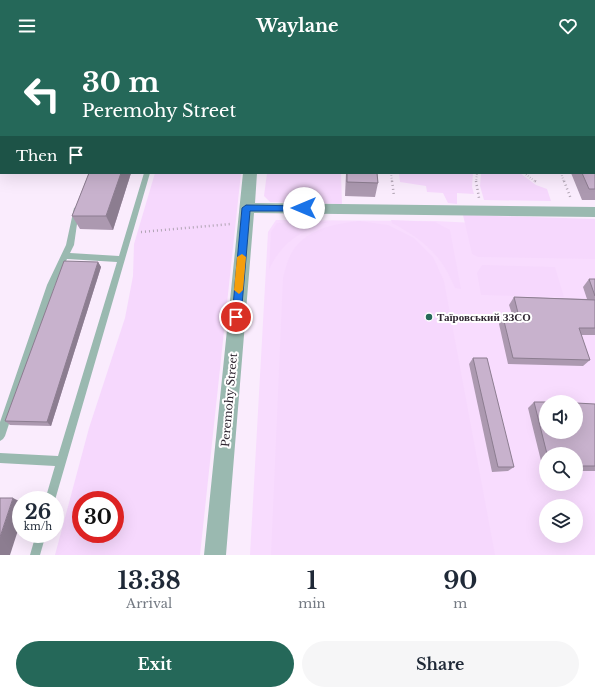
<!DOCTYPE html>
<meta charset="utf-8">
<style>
:root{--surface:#fff;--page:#f6f6f7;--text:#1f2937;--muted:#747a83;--accent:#256859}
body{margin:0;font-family:"Libre Baskerville",serif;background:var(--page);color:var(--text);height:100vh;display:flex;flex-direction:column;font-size:15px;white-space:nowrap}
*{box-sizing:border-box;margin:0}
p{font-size:13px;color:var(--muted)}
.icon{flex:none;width:22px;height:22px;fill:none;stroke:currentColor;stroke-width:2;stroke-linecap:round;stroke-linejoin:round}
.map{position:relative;height:503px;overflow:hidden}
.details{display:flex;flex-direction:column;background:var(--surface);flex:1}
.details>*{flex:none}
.top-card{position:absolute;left:0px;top:0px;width:595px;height:122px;box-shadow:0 4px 16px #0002;background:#256859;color:#fff;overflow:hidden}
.buttons{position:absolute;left:539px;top:343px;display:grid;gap:8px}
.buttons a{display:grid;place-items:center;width:44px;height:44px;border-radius:50%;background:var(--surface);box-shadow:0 4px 16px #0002;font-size:20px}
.speed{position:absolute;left:12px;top:439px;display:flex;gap:8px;font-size:20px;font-weight:700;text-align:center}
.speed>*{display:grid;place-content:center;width:52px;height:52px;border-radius:50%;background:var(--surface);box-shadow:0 4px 16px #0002;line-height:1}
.speed small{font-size:10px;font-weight:400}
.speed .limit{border:6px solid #d22;background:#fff;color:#111}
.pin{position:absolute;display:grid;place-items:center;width:34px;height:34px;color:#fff;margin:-17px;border:2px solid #fff;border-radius:50%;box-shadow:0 1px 4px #0007}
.me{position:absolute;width:44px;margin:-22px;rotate:270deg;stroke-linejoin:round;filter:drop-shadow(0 0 3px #0008)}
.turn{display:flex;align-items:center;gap:14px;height:84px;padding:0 16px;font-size:18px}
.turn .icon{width:52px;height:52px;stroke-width:2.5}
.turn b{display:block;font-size:28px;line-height:34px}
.then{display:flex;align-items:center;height:38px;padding:0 16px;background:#0003;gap:8px;font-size:15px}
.eta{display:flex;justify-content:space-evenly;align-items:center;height:68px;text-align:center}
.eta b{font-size:24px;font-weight:700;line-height:28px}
.cta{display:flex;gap:8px;margin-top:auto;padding:8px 16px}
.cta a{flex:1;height:46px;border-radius:24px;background:var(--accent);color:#fff;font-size:16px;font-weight:700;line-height:46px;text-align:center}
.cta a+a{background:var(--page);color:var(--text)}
header{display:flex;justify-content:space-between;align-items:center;height:52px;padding:0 16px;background:var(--accent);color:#fff;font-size:18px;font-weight:700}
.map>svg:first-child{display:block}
</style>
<header><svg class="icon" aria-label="menu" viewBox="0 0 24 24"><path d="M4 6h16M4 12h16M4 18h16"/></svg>Waylane<svg class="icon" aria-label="heart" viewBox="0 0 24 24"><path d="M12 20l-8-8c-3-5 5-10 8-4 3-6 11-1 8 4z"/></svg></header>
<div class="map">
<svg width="595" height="503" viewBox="0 0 595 503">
<rect width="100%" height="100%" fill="#faecfd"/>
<!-- built -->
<path fill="#f8dcfe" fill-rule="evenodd" d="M276 168 435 169 595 177V503H250L268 180ZM546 350H576V380H546ZM546 402H576V432H546ZM546 454H576V484H546Z"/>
<!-- green -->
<g fill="#f6d8fd" fill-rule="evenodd">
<path d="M155 121H241L200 503H55L89 376 125 266 133 224 134 192ZM81 448H115V482H81Z"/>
<polygon points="267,121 341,121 342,152 270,150 264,144"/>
<polygon points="399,121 473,121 472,135 474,142 457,141 457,152 448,151 443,141 427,140 426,134 400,130"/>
<polygon points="481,121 520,121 536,133 547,137 551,149 484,148 480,134"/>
<polygon points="463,163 595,167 595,207 478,205 472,202"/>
<path d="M391 168 435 170 450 178 461 237 455 236C441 202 424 188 392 171Z"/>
<path d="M359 169 388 173 414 186 433 205 444 229 495 503H271L283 226C285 219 287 209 291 202 305 177 333 172 359 169Z"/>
<path d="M328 170C301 179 281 190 269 218L271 180 277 171Z"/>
<polygon points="482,213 555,215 564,245 481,243 477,221"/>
</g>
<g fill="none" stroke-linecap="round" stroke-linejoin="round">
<!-- path-far1 -->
<g stroke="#b0a4b3" stroke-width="2" stroke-dasharray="0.5 2" stroke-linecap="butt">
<polyline points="391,121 392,130"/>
<polyline points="524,121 536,130"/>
<polyline points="561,121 564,130"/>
<polyline points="476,130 477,121"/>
</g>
<!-- path -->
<g stroke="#b0a4b3" stroke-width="2.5" stroke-dasharray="1 3" stroke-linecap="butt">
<polyline points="392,129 394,144"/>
<polyline points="476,129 479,146"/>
<polyline points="535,129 538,131"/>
<polyline points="564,129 571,147"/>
<polyline points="141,180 231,172"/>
</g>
<!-- service -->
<g fill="#9ab9b0" fill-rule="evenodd">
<rect x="45" y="0" width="6" height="1"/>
<rect x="274" y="0" width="6" height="1"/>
<polygon points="0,77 1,77 0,83"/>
<polygon points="144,121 150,121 55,448 45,448 55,414 0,411 0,401 58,404 117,210 67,207 55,233 5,384 3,387 0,389 0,370 47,233 66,193 74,156 76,155 79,158 74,193 70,201 119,204"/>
<polygon points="36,482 46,482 40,503 30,503"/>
</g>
<!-- minor -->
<g fill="#9ab9b0" fill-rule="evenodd">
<rect x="493" y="0" width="12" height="1"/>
<polygon points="589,0 595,0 595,4 594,1"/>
<polygon points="594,26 595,27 595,36 594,35"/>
<polygon points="243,121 257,121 255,151 595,155 595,165 254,161 226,503 204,503"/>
</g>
<!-- rail -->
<polyline stroke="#766b78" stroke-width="2" points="0,113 1,111"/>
</g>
<!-- wall -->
<g fill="#ac99b0">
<polygon points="595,82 595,148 582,148 571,121 594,121"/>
<polygon points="89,121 131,121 113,178 80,177 72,164"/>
<polygon points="346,121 377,121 378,131 375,145 345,144"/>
<polygon points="98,210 101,215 51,374 10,373 5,369"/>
<polygon points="589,227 595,227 595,283 581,283 590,308 583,314 508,312 499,272 503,265 513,265 509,253 514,245 587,247 583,235"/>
<polygon points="473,306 514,415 508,419 492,420 469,312"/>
<polygon points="534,350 595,352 595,419 576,419 576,402 546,402 546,418 543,417 528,356"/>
</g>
<!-- shaded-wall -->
<g fill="#8c7d90">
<polygon points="121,121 131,121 113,178 106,164"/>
<polygon points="98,210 101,215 51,374 47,370"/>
<polygon points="13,446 21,450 21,469 10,503 0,503 0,485"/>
</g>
<!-- building -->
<g fill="#c8b2cd" stroke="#8c7d90">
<polygon points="168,0 190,0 189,1 167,1"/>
<polygon points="594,80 595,82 595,137 589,137 582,121 594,121"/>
<polygon points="89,121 121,121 106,164 72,164"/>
<polygon points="347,121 377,121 378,131 347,130"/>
<polygon points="64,209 98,210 47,370 5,369"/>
<polygon points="589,227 595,227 595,244"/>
<polygon points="514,245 595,248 595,276 579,276 590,308 513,306 503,265 519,265"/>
<polygon points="473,306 487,306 514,415 498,415"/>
<polygon points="534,350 546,350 546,380 576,380 576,351 595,352 595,414 576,414 576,402 547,402"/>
<polygon points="0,446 13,446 0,485"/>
</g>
<!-- route -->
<polygon fill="#1a73e8" stroke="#114b97" points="246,153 304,154 307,156 304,159 250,159 241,265 236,269 232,265 242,156"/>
<!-- slow -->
<polygon fill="#f59e0b" points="242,202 246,205 243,238 239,242 234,238 237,205"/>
<!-- markers -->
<circle fill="#256859" stroke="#fff" stroke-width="1.5" cx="429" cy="265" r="4"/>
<g text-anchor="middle" stroke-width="4" stroke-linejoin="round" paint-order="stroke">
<!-- poi labels -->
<g font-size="11" font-weight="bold" fill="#312833" stroke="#fff" text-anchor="start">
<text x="437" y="269">Таїровський ЗЗСО</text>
</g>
<!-- street labels -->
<g font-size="11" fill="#312833" stroke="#fff">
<text transform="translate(229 348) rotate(-85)" y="4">Peremohy Street</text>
</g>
</g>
</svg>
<div class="buttons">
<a><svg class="icon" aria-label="sound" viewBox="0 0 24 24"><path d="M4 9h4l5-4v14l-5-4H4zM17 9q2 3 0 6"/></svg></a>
<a><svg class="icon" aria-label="search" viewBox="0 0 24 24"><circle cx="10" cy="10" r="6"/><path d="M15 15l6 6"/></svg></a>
<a><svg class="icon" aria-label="layers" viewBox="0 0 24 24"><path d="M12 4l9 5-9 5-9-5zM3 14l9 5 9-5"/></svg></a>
</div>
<div class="speed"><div>26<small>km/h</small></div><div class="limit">30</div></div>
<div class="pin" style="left:236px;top:265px;background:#d93025"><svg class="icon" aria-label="arrive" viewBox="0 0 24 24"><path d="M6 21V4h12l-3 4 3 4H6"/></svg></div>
<svg class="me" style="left:304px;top:156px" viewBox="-20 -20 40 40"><circle r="19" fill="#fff"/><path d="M0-13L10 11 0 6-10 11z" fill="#1a73e8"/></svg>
<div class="top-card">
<div class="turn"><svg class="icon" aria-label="left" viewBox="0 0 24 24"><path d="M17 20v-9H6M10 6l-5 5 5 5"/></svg><div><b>30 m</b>Peremohy Street</div></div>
<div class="then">Then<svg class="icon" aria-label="arrive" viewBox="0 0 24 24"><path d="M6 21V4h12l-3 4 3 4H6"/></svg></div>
</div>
</div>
<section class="details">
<div class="eta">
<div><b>13:38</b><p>Arrival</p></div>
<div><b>1</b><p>min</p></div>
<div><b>90</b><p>m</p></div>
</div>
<div class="cta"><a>Exit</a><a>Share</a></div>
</section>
